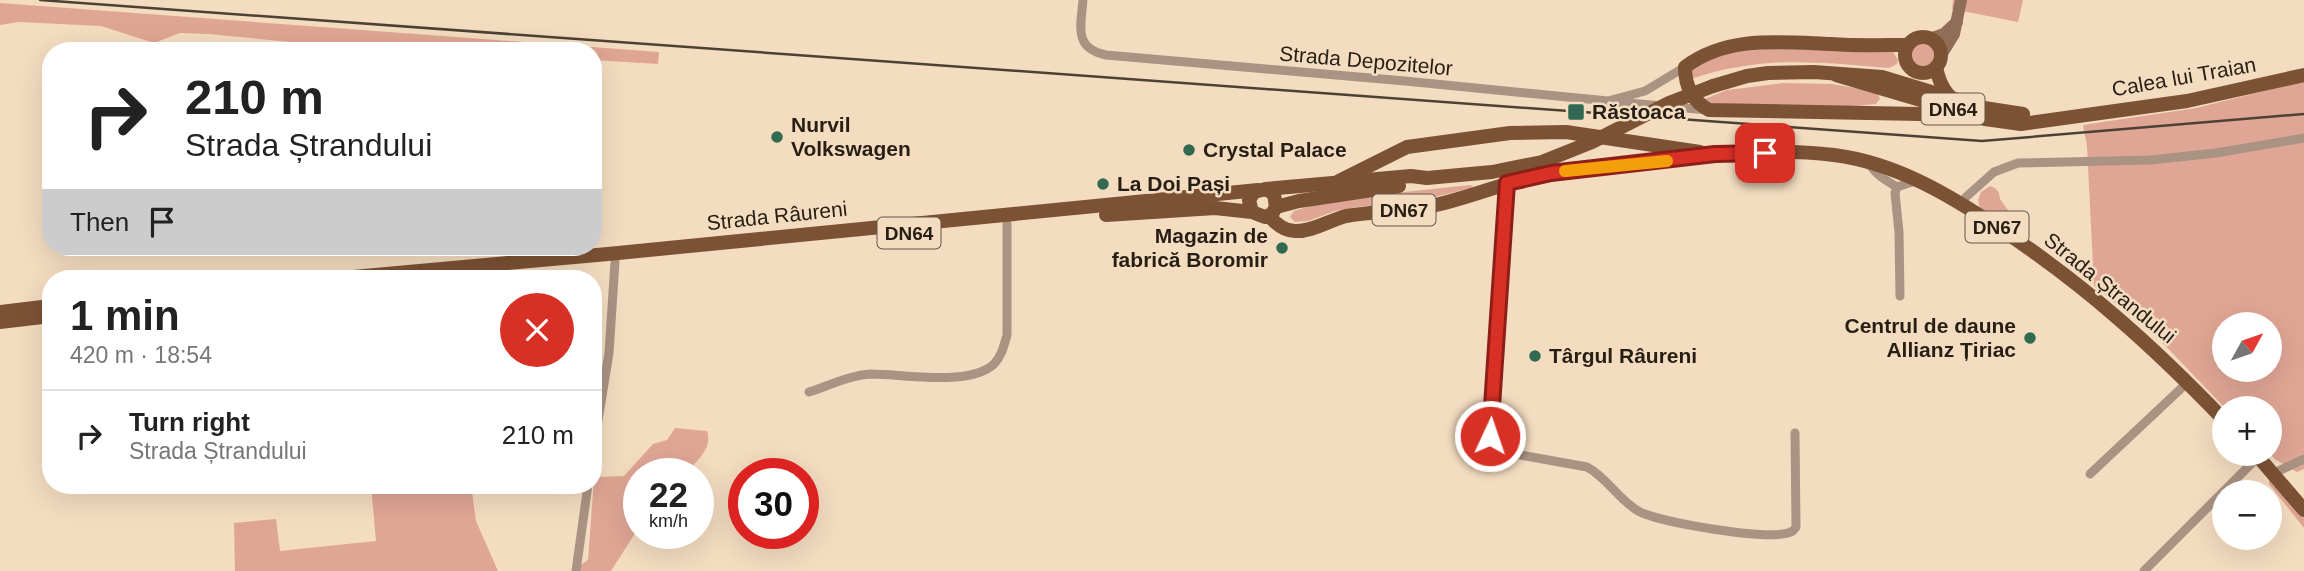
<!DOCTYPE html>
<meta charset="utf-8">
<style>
:root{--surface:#fff;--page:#f2f2f2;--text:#222;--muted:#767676;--line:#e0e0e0}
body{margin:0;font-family:Helvetica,sans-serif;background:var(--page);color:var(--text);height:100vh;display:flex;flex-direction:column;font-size:26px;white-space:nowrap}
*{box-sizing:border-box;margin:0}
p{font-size:23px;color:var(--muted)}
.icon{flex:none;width:38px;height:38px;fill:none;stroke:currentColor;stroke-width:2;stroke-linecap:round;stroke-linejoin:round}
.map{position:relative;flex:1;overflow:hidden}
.side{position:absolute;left:42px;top:270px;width:560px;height:224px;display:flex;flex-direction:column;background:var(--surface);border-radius:28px;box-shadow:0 7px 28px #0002}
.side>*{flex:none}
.hud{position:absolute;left:42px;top:42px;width:560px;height:214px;border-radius:28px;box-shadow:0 7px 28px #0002;background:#fff;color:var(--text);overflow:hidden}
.needle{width:46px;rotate:50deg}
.buttons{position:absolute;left:2212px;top:312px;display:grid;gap:14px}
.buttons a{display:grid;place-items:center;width:70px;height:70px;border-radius:50%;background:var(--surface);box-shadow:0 7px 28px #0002;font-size:35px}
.speed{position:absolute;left:623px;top:458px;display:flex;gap:14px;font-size:35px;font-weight:700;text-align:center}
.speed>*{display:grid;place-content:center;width:91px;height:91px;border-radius:50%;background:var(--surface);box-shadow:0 7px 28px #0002;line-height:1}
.speed small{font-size:18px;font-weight:400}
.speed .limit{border:10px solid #d22;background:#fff;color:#111}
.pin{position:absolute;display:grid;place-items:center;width:60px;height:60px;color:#fff;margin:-30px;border-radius:14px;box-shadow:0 4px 10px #0006}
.me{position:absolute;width:77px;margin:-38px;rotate:3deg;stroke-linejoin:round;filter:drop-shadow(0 0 5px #0008)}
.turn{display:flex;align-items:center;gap:24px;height:147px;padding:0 28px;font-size:32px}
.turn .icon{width:91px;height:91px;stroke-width:2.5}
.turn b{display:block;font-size:49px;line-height:60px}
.then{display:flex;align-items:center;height:66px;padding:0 28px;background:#0003;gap:14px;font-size:26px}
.round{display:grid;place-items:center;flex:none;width:74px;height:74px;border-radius:37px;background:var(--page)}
.headline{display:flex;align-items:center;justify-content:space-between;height:119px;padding:0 28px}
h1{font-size:42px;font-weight:800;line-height:52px}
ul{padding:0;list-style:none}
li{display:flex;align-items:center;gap:21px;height:91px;padding:0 28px;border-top:2px solid var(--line)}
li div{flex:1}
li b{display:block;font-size:26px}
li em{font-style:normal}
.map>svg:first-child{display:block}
</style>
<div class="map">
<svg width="2304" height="571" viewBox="0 0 2304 571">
<rect width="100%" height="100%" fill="#f4dcc0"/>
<!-- green -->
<g fill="#e0a695" fill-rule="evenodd">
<polygon points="1953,0 2023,0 2018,22 1952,9"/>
<polygon points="0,3 659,52 658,64 593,60 593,51 442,51 376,47 331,51 301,43 209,34 180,33 154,43 101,26 19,22 0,25"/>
<circle cx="1922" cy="55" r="12"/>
<path d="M1751 48 1892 50 1898 60 1897 64 1889 68C1817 62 1762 55 1691 79L1690 71 1705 60Z"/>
<path d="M2304 81V469L2297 472 2276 460 2269 453 2270 408H2225L2155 335 2094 286 2087 146 2083 125 2196 108ZM2224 324H2270V369H2224Z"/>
<polygon points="1783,83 1832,84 1877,92 1880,99 1876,104 1831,108 1719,107 1702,100 1727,90"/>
<polygon points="1470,185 1473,186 1471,188 1419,201 1356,207 1335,211 1308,221 1295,222 1290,217 1294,211 1314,205 1367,196"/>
<polygon points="1990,186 1995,188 1999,193 2000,199 2014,219 2020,237 1980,209 1978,200 1981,192"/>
<path d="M675 428 707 431C713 449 696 462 684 474H639V527L611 571H572L588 560 594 479 598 477 624 476 653 444 667 440Z"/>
<polygon points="2269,480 2304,518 2304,528 2269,484"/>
<polygon points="371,485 471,485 476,521 498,571 235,571 234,523 276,519 280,551 376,541"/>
</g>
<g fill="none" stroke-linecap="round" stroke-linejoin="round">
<!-- street -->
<g stroke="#ab9383" stroke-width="9">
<path d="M1083 0C1081 26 1073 48 1106 55L1405 81 1608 101 1645 91 1685 67"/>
<polyline points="1617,102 1708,110"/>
<path d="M1869 163C1876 175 1885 180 1897 187"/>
<polyline points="1961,204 1966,197 1994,172 2018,163 2150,160 2216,153 2304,138"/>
<polyline points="1900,296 1899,232 1895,193 1897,187 1918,180"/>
<path d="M809 392C828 386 850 375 871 374 902 374 970 387 994 364 1002 356 1004 345 1007 335V223"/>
<circle cx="1499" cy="451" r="10"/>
<polyline points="1493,443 1490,427 1507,183"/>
<polyline points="593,451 609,353 615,262"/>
<path d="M1509 453 1587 467C1608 478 1619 501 1640 512 1663 523 1765 540 1788 533 1794 531 1793 531 1796 527L1795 433"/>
<polyline points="2090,474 2188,382"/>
<polyline points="2272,474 2304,459"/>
<polyline points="576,571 588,485"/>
<polyline points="2144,571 2258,457"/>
</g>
<!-- secondary -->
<g stroke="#906d56" stroke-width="12">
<polyline points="1930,39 1944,34 1957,22"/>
<polyline points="1941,55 1954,34 1961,0"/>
</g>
<!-- primary -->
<g stroke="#7c5235" stroke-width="14">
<circle cx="1923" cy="55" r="18"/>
<path d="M1907 45C1882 45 1857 46 1831 44 1781 42 1727 35 1685 67 1685 86 1692 101 1709 110L1971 115"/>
<path d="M1936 68C1939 80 1943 92 1954 100"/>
<polyline points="1836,75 1985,119 2021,124 2187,101 2304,75"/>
<polyline points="1713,86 1747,76 1768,73 1814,72 1882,77 1984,108 2023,114"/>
<polyline points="1339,181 1407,147 1510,133 1566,132 1700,152"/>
<polyline points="1266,189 1411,176 1427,178"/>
<polyline points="1276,207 1299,201 1399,186"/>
<polyline points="1106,215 1215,208 1252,212 1265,217 1272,214 1276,207 1274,194 1266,189 1254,192 1249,200 1252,212"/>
<path d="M1269 216C1276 224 1284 231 1295 231 1312 232 1330 220 1346 216 1376 211 1406 212 1436 205 1479 195 1520 176 1564 171 1652 163 1746 144 1834 155 1897 163 1951 196 2002 230 2086 286 2154 347 2224 420"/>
<polyline points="342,278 608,254 1258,190"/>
<polyline points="0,312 42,307"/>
<polyline points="0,322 51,316"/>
<polyline points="2255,453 2304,510"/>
</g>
<!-- rail -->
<polyline stroke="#4d4134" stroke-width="2.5" points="40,0 1982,141 2304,114"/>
<!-- primary-bridge -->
<polyline stroke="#7c5235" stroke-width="14" points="1427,178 1492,172 1542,162 1592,142 1669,103 1713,86"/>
</g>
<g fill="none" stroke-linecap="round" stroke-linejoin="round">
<!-- route casing -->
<g stroke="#8d1f18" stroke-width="18">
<polyline id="route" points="1490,436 1507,183 1551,173 1715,154 1765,153"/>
</g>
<!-- route -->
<use href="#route" stroke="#d93025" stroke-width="12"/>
<!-- slow -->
<polyline stroke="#f59e0b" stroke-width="12" points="1565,171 1667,161"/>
</g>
<!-- markers -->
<g fill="#326a51" stroke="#f4dcc0" stroke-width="2.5">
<rect x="1567" y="103" width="18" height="18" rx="3.5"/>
<circle cx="777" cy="137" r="7"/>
<circle cx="1189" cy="150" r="7"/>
<circle cx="1103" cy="184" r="7"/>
<circle cx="1282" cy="248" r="7"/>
<circle cx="2030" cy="338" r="7"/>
<circle cx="1535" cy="356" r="7"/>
</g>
<g text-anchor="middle" stroke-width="5" stroke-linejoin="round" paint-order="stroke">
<!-- shield labels -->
<g fill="#f4dcc0" stroke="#645748" stroke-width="2">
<rect x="1921.5" y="93.5" width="63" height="31" rx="5"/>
<rect x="1372.5" y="194.5" width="63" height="31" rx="5"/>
<rect x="1965.5" y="211.5" width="63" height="31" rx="5"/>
<rect x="877.5" y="217.5" width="63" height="31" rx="5"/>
</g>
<g font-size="19" font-weight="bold" fill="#271e14">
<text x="1953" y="116">DN64</text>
<text x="1404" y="217">DN67</text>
<text x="1997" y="234">DN67</text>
<text x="909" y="240">DN64</text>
</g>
<!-- street labels -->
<g font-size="21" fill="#271e14" stroke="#f4dcc0">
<text transform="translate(1366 61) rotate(5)" y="7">Strada Depozitelor</text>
<text transform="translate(2184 77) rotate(-10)" y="7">Calea lui Traian</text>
<text transform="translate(777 216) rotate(-6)" y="7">Strada Râureni</text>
<text transform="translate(2110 288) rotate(39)" y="7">Strada Ștrandului</text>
</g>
<!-- poi labels -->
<g font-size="21" font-weight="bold" fill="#271e14" stroke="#f4dcc0" text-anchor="start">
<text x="1592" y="119">Răstoaca</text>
<text x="791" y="132">Nurvil<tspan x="791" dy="24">Volkswagen</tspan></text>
<text x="1203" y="157">Crystal Palace</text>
<text x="1117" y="191">La Doi Pași</text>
<text x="1268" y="243" text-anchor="end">Magazin de<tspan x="1268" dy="24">fabrică Boromir</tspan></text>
<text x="2016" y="333" text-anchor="end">Centrul de daune<tspan x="2016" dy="24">Allianz Țiriac</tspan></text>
<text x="1549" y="363">Târgul Râureni</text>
</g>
</g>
</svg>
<div class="buttons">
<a><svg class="needle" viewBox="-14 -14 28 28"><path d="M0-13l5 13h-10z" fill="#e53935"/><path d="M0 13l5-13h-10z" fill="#767676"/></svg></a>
<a>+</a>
<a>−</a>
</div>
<div class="speed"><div>22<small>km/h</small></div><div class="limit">30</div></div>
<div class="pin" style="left:1765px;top:153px;background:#d93025"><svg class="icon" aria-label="arrive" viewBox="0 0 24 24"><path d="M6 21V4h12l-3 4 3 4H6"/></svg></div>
<svg class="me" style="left:1490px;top:436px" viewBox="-20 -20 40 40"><circle r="17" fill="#d93025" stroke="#fff" stroke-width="3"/><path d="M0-11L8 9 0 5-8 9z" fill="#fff"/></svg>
<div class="hud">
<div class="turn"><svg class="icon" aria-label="right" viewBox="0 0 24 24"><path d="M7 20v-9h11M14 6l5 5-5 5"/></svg><div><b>210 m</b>Strada Ștrandului</div></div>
<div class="then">Then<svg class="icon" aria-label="arrive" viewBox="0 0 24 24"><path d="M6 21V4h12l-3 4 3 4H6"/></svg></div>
</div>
<section class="side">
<div class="headline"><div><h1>1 min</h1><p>420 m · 18:54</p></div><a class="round" style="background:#d93025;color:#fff"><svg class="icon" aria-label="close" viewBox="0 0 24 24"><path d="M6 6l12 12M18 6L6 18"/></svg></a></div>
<ul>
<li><svg class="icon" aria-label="right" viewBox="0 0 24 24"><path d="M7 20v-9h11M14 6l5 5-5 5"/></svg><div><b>Turn right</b><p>Strada Ștrandului</p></div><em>210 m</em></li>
</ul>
</section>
</div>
